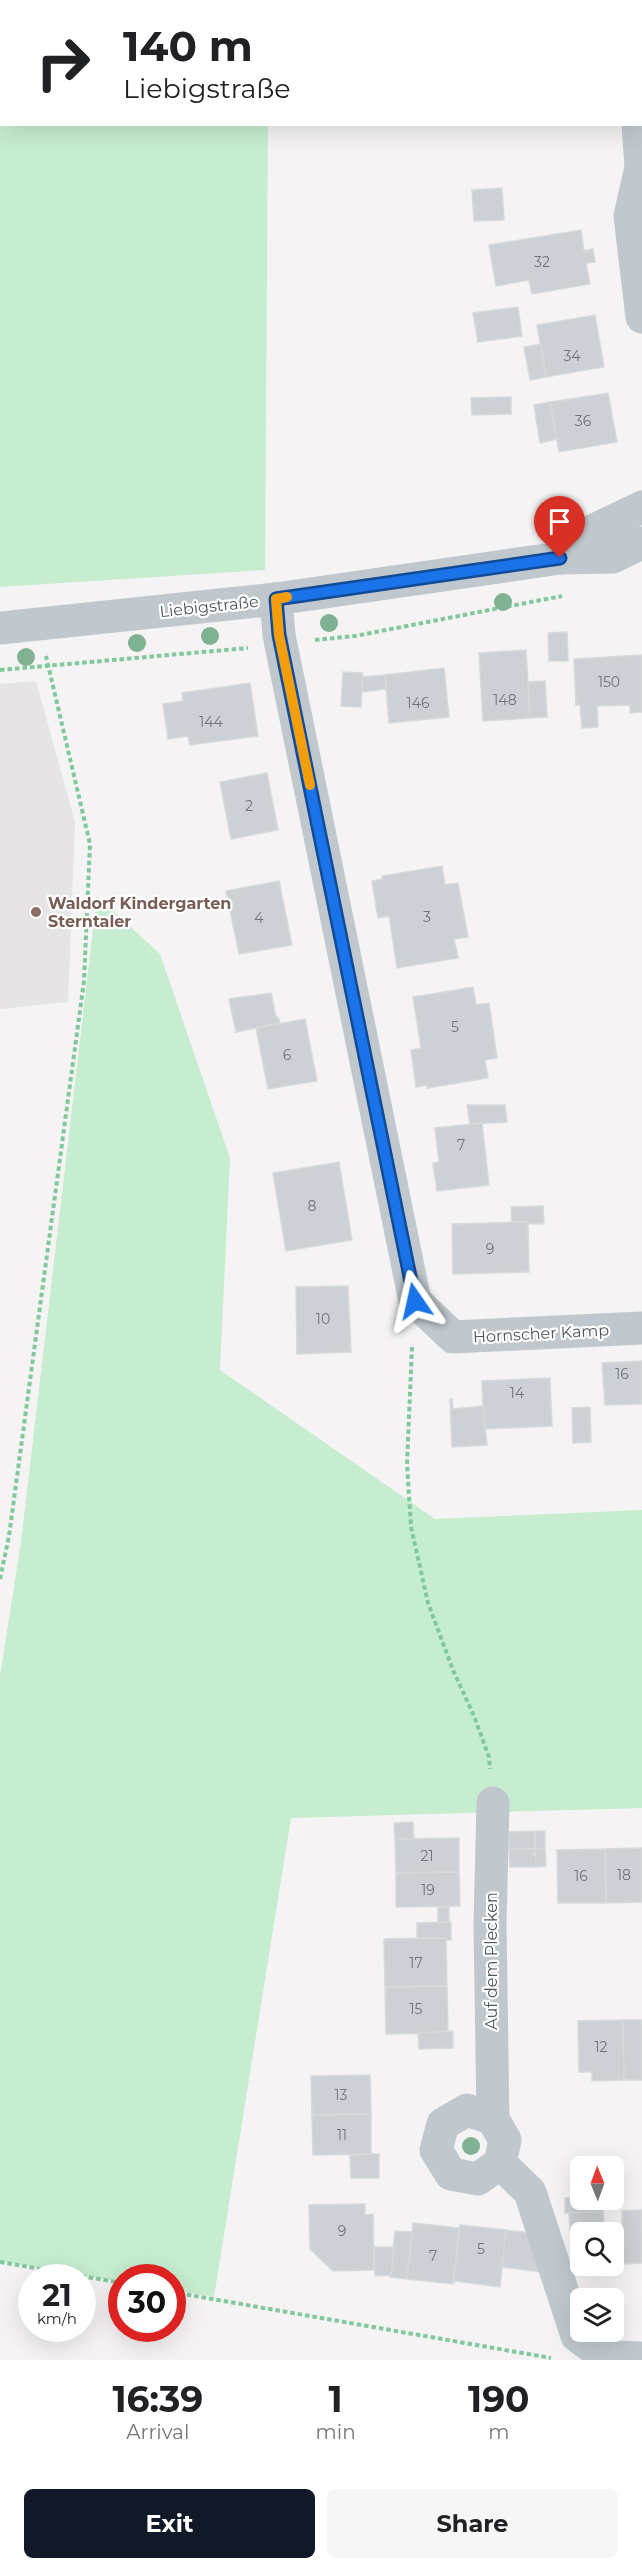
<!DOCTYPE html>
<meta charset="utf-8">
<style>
:root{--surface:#fff;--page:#f6f6f6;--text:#202124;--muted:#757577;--accent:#111827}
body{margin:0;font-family:Montserrat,sans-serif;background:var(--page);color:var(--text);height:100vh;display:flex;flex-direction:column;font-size:22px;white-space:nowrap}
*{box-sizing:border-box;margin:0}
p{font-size:20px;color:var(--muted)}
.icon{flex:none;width:33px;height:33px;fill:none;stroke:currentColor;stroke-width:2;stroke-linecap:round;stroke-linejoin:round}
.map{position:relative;height:2360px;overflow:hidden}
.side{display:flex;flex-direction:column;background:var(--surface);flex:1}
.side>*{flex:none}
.hud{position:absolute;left:0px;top:0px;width:642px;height:126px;box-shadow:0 6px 24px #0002;background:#fff;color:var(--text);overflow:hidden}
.needle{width:39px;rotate:359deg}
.controls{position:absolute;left:570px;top:2156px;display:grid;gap:12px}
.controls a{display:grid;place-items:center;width:54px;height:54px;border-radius:9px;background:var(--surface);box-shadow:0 6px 24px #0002;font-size:30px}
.speed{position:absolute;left:18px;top:2264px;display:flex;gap:12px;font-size:30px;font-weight:700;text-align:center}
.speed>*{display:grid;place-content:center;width:78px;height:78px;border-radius:50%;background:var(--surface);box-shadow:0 6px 24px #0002;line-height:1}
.speed small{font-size:15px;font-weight:400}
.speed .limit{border:9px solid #d22;background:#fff;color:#111}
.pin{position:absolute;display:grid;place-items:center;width:51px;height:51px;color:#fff;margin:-62px -26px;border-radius:50% 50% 50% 0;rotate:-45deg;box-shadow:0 0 6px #0007}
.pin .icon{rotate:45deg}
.me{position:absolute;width:66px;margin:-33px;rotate:349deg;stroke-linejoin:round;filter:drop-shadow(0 0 4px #0008)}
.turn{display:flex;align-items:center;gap:21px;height:126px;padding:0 24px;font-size:27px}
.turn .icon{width:78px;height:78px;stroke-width:2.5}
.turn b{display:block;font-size:42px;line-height:51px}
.eta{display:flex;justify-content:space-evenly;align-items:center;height:102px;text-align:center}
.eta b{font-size:36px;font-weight:700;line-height:42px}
.button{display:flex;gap:12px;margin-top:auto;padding:12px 24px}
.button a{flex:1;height:69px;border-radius:9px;background:var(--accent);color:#fff;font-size:24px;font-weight:700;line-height:69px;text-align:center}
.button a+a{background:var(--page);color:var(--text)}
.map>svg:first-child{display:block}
</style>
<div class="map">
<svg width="642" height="2360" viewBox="0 0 642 2360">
<rect width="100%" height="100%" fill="#f5f3f3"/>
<!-- education -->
<polygon fill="#e6e4e4" points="36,681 75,822 68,1002 0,1009 0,684"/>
<!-- green -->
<g fill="#c6edd0">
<polygon points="0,0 257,0 2,2 2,124 268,125 265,570 0,587"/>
<polygon points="97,896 160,954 230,1158 220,1370 435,1519 642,1510 642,1808 291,1818 214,2297 173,2290 172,2277 122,2277 121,2282 0,2261 0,1676 21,1542"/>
</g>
<!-- building -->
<g fill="#cdd0d4" stroke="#d7dadd" stroke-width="1.5">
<rect x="444" y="0" width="48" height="2"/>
<polygon points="502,188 504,220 474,221 472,190"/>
<polygon points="581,230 584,251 593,249 595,262 586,263 590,284 532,294 529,280 496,286 489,245"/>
<polygon points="518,307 522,336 478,342 473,313"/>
<polygon points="595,315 604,367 546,377 537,325"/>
<polygon points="541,344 546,377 530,380 524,347"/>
<polygon points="608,393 617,442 559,452 550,402"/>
<polygon points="511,397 511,414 472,415 471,398"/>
<polygon points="550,402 557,439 540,443 534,405"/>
<polygon points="567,632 568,661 549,661 548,633"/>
<polygon points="526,650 530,718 483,721 479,653"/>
<polygon points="642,655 642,712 630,713 630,705 597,706 598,727 582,728 580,705 576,705 574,659"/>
<polygon points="444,668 449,717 389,723 385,675"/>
<polygon points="343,672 363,673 361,707 341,706"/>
<polygon points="385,675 386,689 362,692 362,677"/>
<polygon points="545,681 547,717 530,718 528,682"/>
<polygon points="250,683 258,736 190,745 188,736 168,739 163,704 183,701 182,693"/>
<polygon points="267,773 278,830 231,839 220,782"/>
<polygon points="442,866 445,885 458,883 468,937 454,939 458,958 397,968 389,916 378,918 372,881 383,879 382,876"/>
<polygon points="279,881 292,945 239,954 226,891"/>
<polygon points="473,987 476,1005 489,1003 497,1058 485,1060 488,1078 427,1088 427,1085 416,1087 411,1050 421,1048 413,997"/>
<polygon points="271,993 276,1017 278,1017 280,1023 236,1032 229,999"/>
<polygon points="305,1019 317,1081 268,1089 256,1028"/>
<polygon points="467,1105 505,1105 507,1122 470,1124"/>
<polygon points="482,1123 489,1185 437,1191 433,1163 439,1162 435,1128"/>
<polygon points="339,1162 352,1240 286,1251 273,1173"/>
<polygon points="543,1206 544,1224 512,1223 511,1207"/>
<polygon points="528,1222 529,1272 453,1274 452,1224"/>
<polygon points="348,1286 351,1352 297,1354 296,1287"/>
<polygon points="642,1361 642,1404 605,1405 602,1363"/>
<polygon points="550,1378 552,1426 484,1429 482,1381"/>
<polygon points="450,1399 452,1399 453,1409 483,1406 487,1445 452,1447"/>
<polygon points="590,1407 591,1442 573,1443 572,1408"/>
<polygon points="413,1822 414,1839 395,1839 394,1823"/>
<polygon points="535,1831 535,1849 509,1849 509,1832"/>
<rect x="535" y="1831" width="10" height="18"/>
<polygon points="459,1838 459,1872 396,1873 395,1839"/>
<polygon points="642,1848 642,1902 606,1903 605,1849"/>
<polygon points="509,1849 535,1849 536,1867 510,1867"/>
<polygon points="535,1849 545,1849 546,1866 536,1867"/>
<polygon points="605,1849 606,1903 558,1903 557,1850"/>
<polygon points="459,1872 460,1906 396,1907 396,1873"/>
<polygon points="438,1907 449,1907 449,1922 438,1923"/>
<polygon points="451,1922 451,1940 417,1939 417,1923"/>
<polygon points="446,1938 447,1986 385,1987 384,1939"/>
<polygon points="447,1986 448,2033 386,2034 385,1987"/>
<polygon points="623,2020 624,2080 592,2081 592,2072 579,2072 578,2021"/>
<polygon points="623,2020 642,2020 642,2080 624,2080"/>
<polygon points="453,2031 453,2048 419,2049 418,2033"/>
<polygon points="370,2075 371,2114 312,2115 311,2076"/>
<polygon points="371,2114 371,2154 313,2155 312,2115"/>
<polygon points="371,2154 379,2154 379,2178 351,2178 350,2155"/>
<polygon points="580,2197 580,2199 591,2199 591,2212 565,2213 565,2198"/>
<polygon points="591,2199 602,2199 603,2212 591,2212"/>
<polygon points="365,2204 365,2215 373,2214 374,2270 333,2271 310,2249 309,2205"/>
<polygon points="642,2210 642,2263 623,2264 622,2253 618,2253 617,2231 622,2231 622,2211"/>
<polygon points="591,2212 603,2212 604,2229 570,2230 569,2213"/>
<polygon points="413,2223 459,2228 460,2225 453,2284 407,2279"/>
<polygon points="460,2225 506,2230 500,2287 455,2281 453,2284"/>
<polygon points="506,2230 530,2233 542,2272 502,2267"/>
<polygon points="576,2230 592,2230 592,2232 580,2232 580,2243 577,2243"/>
<polygon points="395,2231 412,2232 407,2279 390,2277"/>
<polygon points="374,2247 394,2247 391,2275 375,2276"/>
</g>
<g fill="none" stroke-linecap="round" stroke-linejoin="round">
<!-- path -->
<g stroke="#80c99c" stroke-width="4" stroke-dasharray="4.5 3" stroke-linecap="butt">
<polyline points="315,640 355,636 562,596"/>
<polyline points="0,670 248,648"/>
<polyline points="412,1347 407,1464 411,1527 428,1603 453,1670 474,1716 489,1757 490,1769"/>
<polyline points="0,1579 9,1536 84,981 90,844 46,656"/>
<polyline points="0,2262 122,2283"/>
<polyline points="172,2292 551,2358"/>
</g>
<!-- minor -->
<g stroke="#c0c8ce" stroke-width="33">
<polyline points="615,0 616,2"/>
<polyline points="638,124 641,167 630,216 642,317"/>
<polyline points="560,558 590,532 642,507"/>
<polyline points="276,599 279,635 415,1301 453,1337 642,1328"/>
<polyline points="0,628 276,599 560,558 613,557 642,543"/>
<polyline points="493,1803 490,1924 493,2119"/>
<polygon points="467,2110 493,2119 505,2140 500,2163 478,2179 451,2174 436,2150 443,2124"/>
<polyline points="500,2163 530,2192 577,2336 599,2352 613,2357 642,2358"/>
</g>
</g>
<!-- trees -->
<g fill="#7fb292">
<circle cx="503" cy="602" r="9"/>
<circle cx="329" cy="623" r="9"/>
<circle cx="210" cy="636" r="9"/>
<circle cx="137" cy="643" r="9"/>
<circle cx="26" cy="657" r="9"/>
<circle cx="471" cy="2146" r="9"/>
</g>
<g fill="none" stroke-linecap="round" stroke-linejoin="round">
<!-- route casing -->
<g stroke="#114b97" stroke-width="15">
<polyline id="route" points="415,1301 279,635 276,599 560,558"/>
</g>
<!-- route -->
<use href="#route" stroke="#1a73e8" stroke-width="10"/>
<!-- slow -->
<polyline stroke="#f59e0b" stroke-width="10" points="287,597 276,599 279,635 310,785"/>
</g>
<!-- markers -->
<circle fill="#8d6e63" stroke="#fff" stroke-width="2" cx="36" cy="912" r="6"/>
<g text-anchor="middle" stroke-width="4.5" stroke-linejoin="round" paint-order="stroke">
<!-- number labels -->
<g font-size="14" fill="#6c767c">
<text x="542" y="267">32</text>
<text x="572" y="361">34</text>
<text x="583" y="426">36</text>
<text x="609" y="687">150</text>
<text x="505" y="705">148</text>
<text x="418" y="708">146</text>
<text x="211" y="727">144</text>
<text x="249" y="811">2</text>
<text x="427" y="922">3</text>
<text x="259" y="923">4</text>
<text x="455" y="1032">5</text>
<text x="287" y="1060">6</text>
<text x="461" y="1150">7</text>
<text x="312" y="1211">8</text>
<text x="490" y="1254">9</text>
<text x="323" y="1324">10</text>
<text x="622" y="1379">16</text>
<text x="517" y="1398">14</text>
<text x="427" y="1861">21</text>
<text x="624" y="1880">18</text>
<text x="581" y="1881">16</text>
<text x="428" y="1895">19</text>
<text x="416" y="1968">17</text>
<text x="416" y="2014">15</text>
<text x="601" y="2052">12</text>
<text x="341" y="2100">13</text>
<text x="342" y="2140">11</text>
<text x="342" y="2236">9</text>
<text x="481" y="2254">5</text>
<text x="433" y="2261">7</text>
</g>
<!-- street labels -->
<g font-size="16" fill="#4c585f" stroke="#fff">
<text transform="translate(209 606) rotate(-6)" y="6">Liebigstraße</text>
<text transform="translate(541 1333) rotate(-3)" y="6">Hornscher Kamp</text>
<text transform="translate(491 1961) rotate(-90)" y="6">Auf dem Plecken</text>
</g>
<!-- education labels -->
<g font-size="16" font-weight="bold" fill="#785e54" stroke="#fff" text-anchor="start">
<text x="48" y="909">Waldorf Kindergarten<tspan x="48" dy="18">Sterntaler</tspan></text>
</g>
</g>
</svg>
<div class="controls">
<a><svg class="needle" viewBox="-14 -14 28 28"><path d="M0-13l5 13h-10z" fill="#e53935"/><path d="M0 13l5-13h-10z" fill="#757577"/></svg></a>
<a><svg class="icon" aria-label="search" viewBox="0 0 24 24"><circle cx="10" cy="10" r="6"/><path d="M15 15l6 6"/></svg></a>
<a><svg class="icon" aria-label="layers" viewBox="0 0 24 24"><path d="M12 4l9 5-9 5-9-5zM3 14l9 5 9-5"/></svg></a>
</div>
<div class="speed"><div>21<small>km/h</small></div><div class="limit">30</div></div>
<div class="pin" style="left:560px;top:558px;background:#d93025"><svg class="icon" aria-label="arrive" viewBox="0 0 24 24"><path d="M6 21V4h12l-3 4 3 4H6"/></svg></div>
<svg class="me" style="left:415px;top:1301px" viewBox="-20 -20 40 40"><path d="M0-17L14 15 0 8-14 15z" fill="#1a73e8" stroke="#fff" stroke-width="4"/></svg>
<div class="hud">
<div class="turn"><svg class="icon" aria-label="right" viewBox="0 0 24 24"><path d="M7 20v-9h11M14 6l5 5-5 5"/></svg><div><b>140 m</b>Liebigstraße</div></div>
</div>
</div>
<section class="side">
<div class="eta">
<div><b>16:39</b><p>Arrival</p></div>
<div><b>1</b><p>min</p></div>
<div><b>190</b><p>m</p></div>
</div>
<div class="button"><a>Exit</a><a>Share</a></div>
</section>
